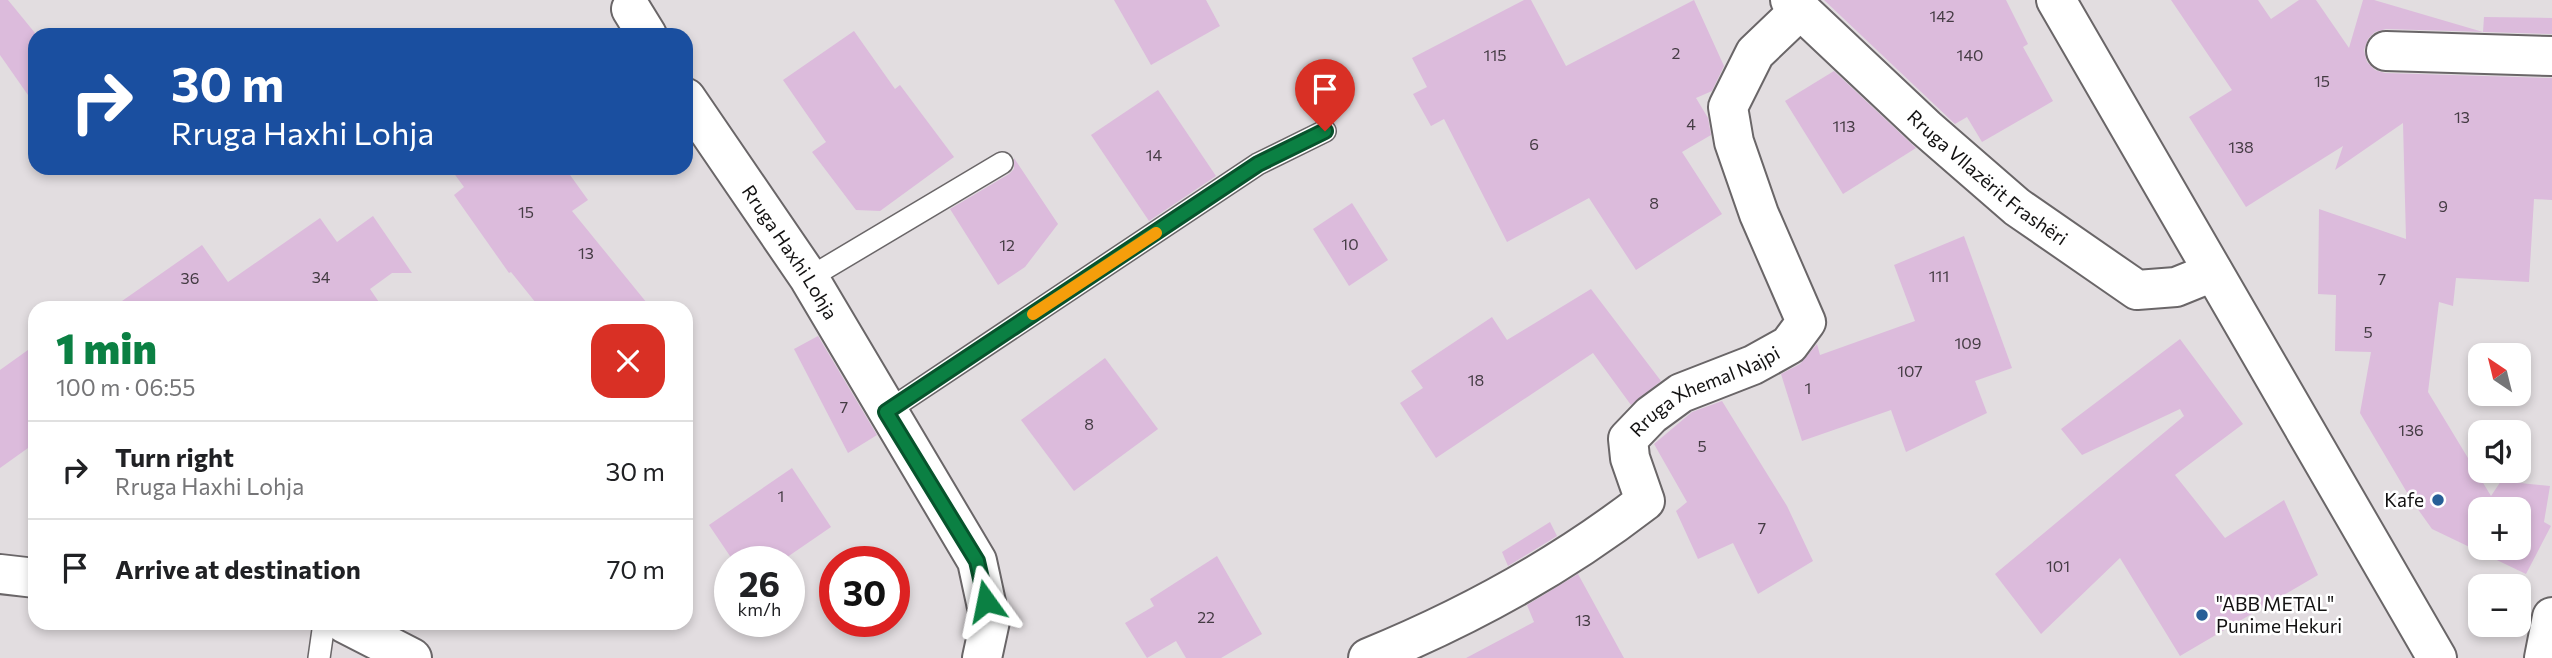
<!DOCTYPE html>
<meta charset="utf-8">
<style>
:root{--surface:#fff;--page:#f6f6f6;--text:#202124;--muted:#757577;--line:#e0e0e0;--accent:#0b8043}
body{margin:0;font-family:Commissioner,sans-serif;background:var(--page);color:var(--text);height:100vh;display:flex;flex-direction:column;font-size:26px;white-space:nowrap}
*{box-sizing:border-box;margin:0}
p{font-size:23px;color:var(--muted)}
.icon{flex:none;width:38px;height:38px;fill:none;stroke:currentColor;stroke-width:2;stroke-linecap:round;stroke-linejoin:round}
.map{position:relative;flex:1;overflow:hidden}
.sheet{position:absolute;left:28px;top:301px;width:665px;height:329px;display:flex;flex-direction:column;background:var(--surface);border-radius:21px;box-shadow:0 4px 10px #0003}
.sheet>*{flex:none}
.guide{position:absolute;left:28px;top:28px;width:665px;height:147px;border-radius:21px;box-shadow:0 4px 10px #0003;background:#1a4fa0;color:#fff;overflow:hidden}
.needle{width:46px;rotate:325deg}
.fabs{position:absolute;left:2468px;top:343px;display:grid;gap:14px}
.fabs a{display:grid;place-items:center;width:63px;height:63px;border-radius:14px;background:var(--surface);box-shadow:0 4px 10px #0003;font-size:35px}
.speed{position:absolute;left:714px;top:546px;display:flex;gap:14px;font-size:35px;font-weight:700;text-align:center}
.speed>*{display:grid;place-content:center;width:91px;height:91px;border-radius:50%;background:var(--surface);box-shadow:0 4px 10px #0003;line-height:1}
.speed small{font-size:18px;font-weight:400}
.speed .limit{border:10px solid #d22;background:#fff;color:#111}
.pin{position:absolute;display:grid;place-items:center;width:60px;height:60px;color:#fff;margin:-72px -30px;border-radius:50% 50% 50% 0;rotate:-45deg;box-shadow:0 0 7px #0007}
.pin .icon{rotate:45deg}
.me{position:absolute;width:77px;margin:-38px;rotate:348deg;stroke-linejoin:round;filter:drop-shadow(0 0 5px #0008)}
.turn{display:flex;align-items:center;gap:24px;height:147px;padding:0 28px;font-size:32px}
.turn .icon{width:91px;height:91px;stroke-width:2.5}
.turn b{display:block;font-size:49px;line-height:60px}
.round{display:grid;place-items:center;flex:none;width:74px;height:74px;border-radius:21px;background:var(--page)}
.headline{display:flex;align-items:center;justify-content:space-between;height:119px;padding:0 28px}
h1{font-size:42px;font-weight:800;line-height:52px;color:var(--accent)}
ul{padding:0;list-style:none}
li{display:flex;align-items:center;gap:21px;height:98px;padding:0 28px;border-top:2px solid var(--line)}
li div{flex:1}
li b{display:block;font-size:26px}
li em{font-style:normal}
.map>svg:first-child{display:block}
</style>
<div class="map">
<svg width="2552" height="658" viewBox="0 0 2552 658">
<rect width="100%" height="100%" fill="#e2dde0"/>
<!-- building -->
<g fill="#dcbbdc" fill-rule="evenodd">
<polygon points="0,0 8,0 35,33 35,105 0,55"/>
<polygon points="1114,0 1206,0 1220,26 1151,65"/>
<polygon points="1524,0 1531,0 1566,66 1694,0 1724,66 1712,91 1696,98 1708,118 1711,135 1682,152 1722,214 1636,270 1589,198 1507,242 1444,119 1431,126 1413,94 1427,87 1412,58"/>
<polygon points="1824,0 2006,0 2028,44 2023,47 2053,101 1982,142 1967,117 1955,124"/>
<path d="M2171 0H2258L2271 19 2299 0H2316L2349 48 2363 0H2374L2483 32 2484 17 2552 18V34L2386 29 2375 32 2368 39 2364 50 2367 62 2375 70 2385 73 2552 78V200L2534 199 2529 282 2456 278 2453 306 2439 302 2428 392 2491 496 2501 481 2550 486 2544 522 2551 526 2526 574 2432 529 2412 501 2360 413 2371 352 2335 351 2336 295 2318 294 2319 209 2406 239 2403 123 2335 170 2343 146 2246 207 2189 117 2232 90ZM2480 509H2518V548H2480Z"/>
<polygon points="854,31 895,89 900,85 954,157 880,211 856,210 812,152 826,142 783,80"/>
<polygon points="1834,71 1916,148 1843,194 1785,101"/>
<polygon points="1158,90 1216,176 1149,221 1091,135"/>
<polygon points="1014,158 1058,224 1025,267 998,285 950,209 1009,174 1014,169"/>
<polygon points="450,168 565,168 588,200 572,211 651,308 540,308 511,272 509,273 454,195 464,187"/>
<polygon points="1352,203 1388,260 1349,286 1313,229"/>
<polygon points="373,216 412,273 392,273 370,289 383,308 112,308 202,245 228,282 320,218 337,242"/>
<polygon points="1964,236 2012,368 1975,381 1987,413 1906,452 1891,410 1802,441 1781,374 1800,364 1817,344 1820,355 1915,321 1894,265"/>
<polygon points="1591,289 1661,381 1631,405 1593,353 1436,458 1400,403 1423,388 1411,371 1492,317 1507,340"/>
<polygon points="818,336 877,435 848,453 794,349"/>
<polygon points="2180,339 2243,424 2175,475 2225,538 2284,500 2318,575 2180,656 2120,558 2041,634 1995,574 2184,416 2180,409 2082,455 2061,429"/>
<polygon points="35,345 35,443 0,468 0,370"/>
<polygon points="1105,358 1158,429 1074,491 1021,420"/>
<polygon points="1722,401 1787,506 1813,561 1758,594 1733,543 1698,559 1676,511 1687,502 1654,444 1692,412"/>
<polygon points="792,468 831,527 780,562 734,562 709,525"/>
<polygon points="1550,522 1557,536 1508,566 1502,552"/>
<polygon points="1217,556 1262,634 1221,658 1186,658 1176,641 1147,658 1125,623 1154,606 1150,599"/>
<polygon points="1578,574 1624,658 1466,658 1534,622 1527,605"/>
</g>
<g fill="none" stroke-linecap="round" stroke-linejoin="round">
<!-- service casing -->
<g stroke="#6a6668" stroke-width="24">
<g id="service">
<polyline points="809,278 1002,163"/>
<polyline points="886,412 1258,164 1325,131"/>
<polyline points="319,658 324,623"/>
</g>
</g>
<!-- minor casing -->
<g stroke="#6a6668" stroke-width="42">
<g id="minor">
<path id="s1" d="M1790 0 1926 128 2017 207 2137 290 2176 287 2213 272"/>
<polyline points="631,9 647,35"/>
<polyline points="2386,51 2552,56"/>
<path id="s2" d="M686 98 809 278 977 561 990 621 982 658"/>
<polyline points="0,574 35,578"/>
<polyline points="344,623 412,658"/>
<path id="s3" d="M1368 658C1466 618 1561 566 1645 501L1630 458 1628 439 1651 415 1681 393 1753 365 1789 345 1806 322 1759 214 1734 142 1728 107 1755 53 1800 10"/>
<polyline points="2544,658 2552,617"/>
</g>
</g>
<!-- secondary casing -->
<g stroke="#6a6668" stroke-width="42">
<polyline id="secondary" points="2056,0 2437,658"/>
</g>
<!-- service -->
<use href="#service" stroke="#fff" stroke-width="21"/>
<!-- minor -->
<use href="#minor" stroke="#fff" stroke-width="38"/>
<!-- secondary -->
<use href="#secondary" stroke="#fff" stroke-width="38"/>
</g>
<g fill="none" stroke-linecap="round" stroke-linejoin="round">
<!-- route casing -->
<g stroke="#07532c" stroke-width="18">
<polyline id="route" points="986,601 977,561 886,412 1258,164 1325,131"/>
</g>
<!-- route -->
<use href="#route" stroke="#0b8043" stroke-width="12"/>
<!-- slow -->
<polyline stroke="#f59e0b" stroke-width="12" points="1033,314 1156,233"/>
</g>
<!-- markers -->
<g fill="#275f97" stroke="#fff" stroke-width="2.5">
<circle cx="2438" cy="500" r="7"/>
<circle cx="2202" cy="615" r="7"/>
</g>
<g text-anchor="middle" stroke-width="5" stroke-linejoin="round" paint-order="stroke">
<!-- number labels -->
<g font-size="16" fill="#453c44">
<text x="1942" y="22">142</text>
<text x="1676" y="59">2</text>
<text x="1495" y="61">115</text>
<text x="1970" y="61">140</text>
<text x="2322" y="87">15</text>
<text x="2462" y="123">13</text>
<text x="1691" y="130">4</text>
<text x="1844" y="132">113</text>
<text x="1534" y="150">6</text>
<text x="2241" y="153">138</text>
<text x="1154" y="161">14</text>
<text x="1654" y="209">8</text>
<text x="2443" y="212">9</text>
<text x="526" y="218">15</text>
<text x="1350" y="250">10</text>
<text x="1007" y="251">12</text>
<text x="586" y="259">13</text>
<text x="1939" y="282">111</text>
<text x="321" y="283">34</text>
<text x="190" y="284">36</text>
<text x="2382" y="285">7</text>
<text x="2368" y="338">5</text>
<text x="1968" y="349">109</text>
<text x="1910" y="377">107</text>
<text x="1476" y="386">18</text>
<text x="1808" y="394">1</text>
<text x="844" y="413">7</text>
<text x="1089" y="430">8</text>
<text x="2411" y="436">136</text>
<text x="1702" y="452">5</text>
<text x="781" y="502">1</text>
<text x="1762" y="534">7</text>
<text x="2058" y="572">101</text>
<text x="1206" y="623">22</text>
<text x="1583" y="626">13</text>
</g>
<!-- street labels -->
<g font-size="19" fill="#131212" stroke="#fff">
<text dy="7" stroke="none"><textPath href="#s1" startOffset="266">Rruga Vllazërit Frashëri</textPath></text>
<text dy="7" stroke="none"><textPath href="#s2" startOffset="186">Rruga Haxhi Lohja</textPath></text>
<text dy="7" stroke="none"><textPath href="#s3" startOffset="476">Rruga Xhemal Najpi</textPath></text>
</g>
<!-- poi labels -->
<g font-size="19" fill="#131212" stroke="#fff" text-anchor="end">
<text x="2424" y="507">Kafe</text>
<text x="2216" y="611" text-anchor="start">"ABB METAL"<tspan x="2216" dy="22">Punime Hekuri</tspan></text>
</g>
</g>
</svg>
<div class="fabs">
<a><svg class="needle" viewBox="-14 -14 28 28"><path d="M0-13l5 13h-10z" fill="#e53935"/><path d="M0 13l5-13h-10z" fill="#757577"/></svg></a>
<a><svg class="icon" aria-label="sound" viewBox="0 0 24 24"><path d="M4 9h4l5-4v14l-5-4H4zM17 9q2 3 0 6"/></svg></a>
<a>+</a>
<a>−</a>
</div>
<div class="speed"><div>26<small>km/h</small></div><div class="limit">30</div></div>
<div class="pin" style="left:1325px;top:131px;background:#d93025"><svg class="icon" aria-label="arrive" viewBox="0 0 24 24"><path d="M6 21V4h12l-3 4 3 4H6"/></svg></div>
<svg class="me" style="left:986px;top:601px" viewBox="-20 -20 40 40"><path d="M0-17L14 15 0 8-14 15z" fill="#0b8043" stroke="#fff" stroke-width="4"/></svg>
<div class="guide">
<div class="turn"><svg class="icon" aria-label="right" viewBox="0 0 24 24"><path d="M7 20v-9h11M14 6l5 5-5 5"/></svg><div><b>30 m</b>Rruga Haxhi Lohja</div></div>
</div>
<section class="sheet">
<div class="headline"><div><h1>1 min</h1><p>100 m · 06:55</p></div><a class="round" style="background:#d93025;color:#fff"><svg class="icon" aria-label="close" viewBox="0 0 24 24"><path d="M6 6l12 12M18 6L6 18"/></svg></a></div>
<ul>
<li><svg class="icon" aria-label="right" viewBox="0 0 24 24"><path d="M7 20v-9h11M14 6l5 5-5 5"/></svg><div><b>Turn right</b><p>Rruga Haxhi Lohja</p></div><em>30 m</em></li>
<li><svg class="icon" aria-label="arrive" viewBox="0 0 24 24"><path d="M6 21V4h12l-3 4 3 4H6"/></svg><div><b>Arrive at destination</b></div><em>70 m</em></li>
</ul>
</section>
</div>
